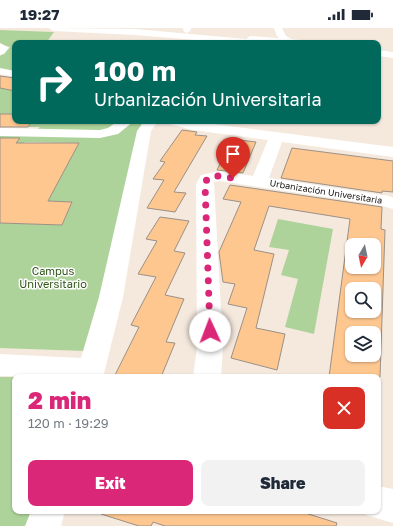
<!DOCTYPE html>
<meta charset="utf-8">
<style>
:root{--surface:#fff;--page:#f2f2f3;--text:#1f2937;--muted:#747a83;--accent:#db2777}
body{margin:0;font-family:"Golos Text",sans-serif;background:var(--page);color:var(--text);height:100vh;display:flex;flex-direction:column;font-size:15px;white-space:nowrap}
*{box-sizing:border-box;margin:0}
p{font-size:13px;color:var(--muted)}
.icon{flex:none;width:22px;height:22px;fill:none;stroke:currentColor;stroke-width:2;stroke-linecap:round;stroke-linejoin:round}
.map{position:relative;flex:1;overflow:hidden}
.side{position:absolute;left:12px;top:346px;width:369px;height:140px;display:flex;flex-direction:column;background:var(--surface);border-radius:8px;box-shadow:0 1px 3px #0004}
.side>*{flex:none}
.guide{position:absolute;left:12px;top:12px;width:369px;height:84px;border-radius:8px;box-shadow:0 1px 3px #0004;background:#00695c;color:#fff;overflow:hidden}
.needle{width:26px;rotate:189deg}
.fabs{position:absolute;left:345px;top:210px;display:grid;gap:8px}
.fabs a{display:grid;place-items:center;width:36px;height:36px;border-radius:8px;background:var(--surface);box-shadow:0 1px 3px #0004;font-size:20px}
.pin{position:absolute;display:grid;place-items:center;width:34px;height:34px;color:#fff;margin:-41px -17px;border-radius:50% 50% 50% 0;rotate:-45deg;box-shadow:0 0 4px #0007}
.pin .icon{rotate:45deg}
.me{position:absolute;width:44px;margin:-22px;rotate:358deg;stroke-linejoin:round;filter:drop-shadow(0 0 3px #0008)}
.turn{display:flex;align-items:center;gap:14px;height:84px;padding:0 16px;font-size:18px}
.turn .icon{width:52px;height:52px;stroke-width:2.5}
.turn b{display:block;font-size:28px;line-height:34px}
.round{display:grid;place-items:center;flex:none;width:42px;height:42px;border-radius:8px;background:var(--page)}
.summary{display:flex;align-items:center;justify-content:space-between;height:68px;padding:0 16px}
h1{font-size:24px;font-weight:800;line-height:30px;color:var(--accent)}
.button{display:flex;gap:8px;margin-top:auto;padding:8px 16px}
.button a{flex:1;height:46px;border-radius:8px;background:var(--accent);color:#fff;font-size:16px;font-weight:800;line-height:46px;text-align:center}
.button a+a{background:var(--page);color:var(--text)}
.status{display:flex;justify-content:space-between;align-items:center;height:28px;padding:0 20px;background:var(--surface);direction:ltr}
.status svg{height:11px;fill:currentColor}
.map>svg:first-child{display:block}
</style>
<div class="status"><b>19:27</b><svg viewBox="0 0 49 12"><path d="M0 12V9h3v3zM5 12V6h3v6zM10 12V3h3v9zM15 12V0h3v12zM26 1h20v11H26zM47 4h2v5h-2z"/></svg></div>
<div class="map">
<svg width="393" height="498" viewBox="0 0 393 498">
<rect width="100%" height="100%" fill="#f5e9de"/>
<!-- green -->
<g fill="#aed39a">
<polygon points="0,2 54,4 46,15 15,15 15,44 0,41 0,28 10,19 0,16"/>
<polygon points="0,60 15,63 15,86 0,86"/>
<polygon points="32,93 123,93 112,101 99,104 35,103 40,99 0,99 28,99"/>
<polygon points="133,93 146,93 85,323 0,320 0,195 62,197 72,174 48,173 79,115 25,114 23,116 0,115 0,107 92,109"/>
<polygon points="278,191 333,201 314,306 285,299 298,251 281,247 289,222 269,219"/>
<polygon points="0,349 15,349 15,483 34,483 29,498 0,498"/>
</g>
<!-- building -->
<g fill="#fec790" stroke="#9b9086" fill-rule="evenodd">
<polygon points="0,48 15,50 15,63 0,60"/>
<polygon points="0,86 15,86 15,93 32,93 28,99 0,99"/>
<polygon points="182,102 197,104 195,107 207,108 174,164 186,165 175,184 147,180 164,152 153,151 165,134 160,133"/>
<polygon points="0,110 20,110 16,115 79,115 48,173 72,174 62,197 0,195"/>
<polygon points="232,111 256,114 243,145 217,142"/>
<polygon points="292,120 393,133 393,164 382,163 382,165 281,150"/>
<path d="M230 157 382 179 381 201 385 202 380 349H329L350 191 269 178 254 222 274 226 256 300 285 306 277 342 231 330 247 280 228 276 235 256 223 254 219 224 241 174 223 171ZM352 217H374V239H352ZM352 261H374V283H352ZM352 305H374V327H352Z"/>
<polygon points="160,189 189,193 174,223 185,225 165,267 184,271 166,314 175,315 161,349 114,349 139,299 131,297 156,249 138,246 157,213 146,211"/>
<polygon points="101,483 299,483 337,495 336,498 165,498 153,494 151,498 139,498 101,486"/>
</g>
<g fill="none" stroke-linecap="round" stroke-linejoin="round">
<!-- minor -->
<g fill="#fff" fill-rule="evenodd">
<polygon points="183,0 191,0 191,2 187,5 184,4"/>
<path d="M274 0H282L286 8 293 12 294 15C281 15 278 12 274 0Z"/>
<polygon points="0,15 9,20 4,26 0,27"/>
<polygon points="0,40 15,43 15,49 0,46"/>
<polygon points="118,93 134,93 118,106 100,110 0,108 0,100 100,102 108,100"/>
<polygon points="144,93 158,93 151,103 123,269 103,349 0,348 0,326 81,330 99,269 137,103"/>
<polygon points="167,93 190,93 393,119 393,129 282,114 269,150 389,168 393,170 393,181 379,177 220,153 214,154 223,319 221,349 193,349 197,319 196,156 201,147 220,143 253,148 268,112 193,102 169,96"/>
<polygon points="378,458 393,461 393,495 366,487 364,483 378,483"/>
<polygon points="31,483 65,483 61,498 25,498"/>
</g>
<!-- highway -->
<g fill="#fff" fill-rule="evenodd">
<polygon points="49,0 135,1 246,11 250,8 302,12 307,15 232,15 135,7 53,3"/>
<polygon points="378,22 393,24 393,30 378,28"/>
</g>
</g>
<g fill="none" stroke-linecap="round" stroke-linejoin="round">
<!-- route -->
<polyline stroke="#db2777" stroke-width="7" stroke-dasharray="0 12.6" points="210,303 205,156 207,151 217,148 233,150"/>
</g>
<g text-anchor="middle" stroke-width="3" stroke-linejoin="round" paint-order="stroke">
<!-- far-street labels -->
<g font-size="9" fill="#15110d" stroke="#fff">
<text transform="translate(326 164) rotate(9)" y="3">Urbanización Universitaria</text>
</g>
<!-- park labels -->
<g font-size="11" fill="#2f5416" stroke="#fff">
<text x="53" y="247">Campus<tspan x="53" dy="13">Universitario</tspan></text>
</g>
</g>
</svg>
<div class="fabs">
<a><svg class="needle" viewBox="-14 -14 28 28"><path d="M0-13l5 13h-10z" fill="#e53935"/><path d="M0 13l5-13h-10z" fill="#747a83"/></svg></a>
<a><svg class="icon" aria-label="search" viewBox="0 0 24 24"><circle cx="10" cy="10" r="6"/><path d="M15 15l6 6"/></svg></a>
<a><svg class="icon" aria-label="layers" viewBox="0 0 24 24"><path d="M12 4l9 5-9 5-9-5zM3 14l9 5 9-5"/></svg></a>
</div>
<div class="pin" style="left:233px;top:150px;background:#d93025"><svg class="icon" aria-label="arrive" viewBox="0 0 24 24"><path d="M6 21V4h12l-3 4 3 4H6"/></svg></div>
<svg class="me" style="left:210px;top:303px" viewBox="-20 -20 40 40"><circle r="19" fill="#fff"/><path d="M0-13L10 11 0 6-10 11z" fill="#db2777"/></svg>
<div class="guide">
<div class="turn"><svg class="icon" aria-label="right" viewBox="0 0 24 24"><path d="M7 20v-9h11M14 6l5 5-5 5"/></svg><div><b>100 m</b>Urbanización Universitaria</div></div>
</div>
<section class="side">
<div class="summary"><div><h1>2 min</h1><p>120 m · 19:29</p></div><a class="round" style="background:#d93025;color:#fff"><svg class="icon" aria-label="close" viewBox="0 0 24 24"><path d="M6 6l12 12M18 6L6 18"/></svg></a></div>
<div class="button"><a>Exit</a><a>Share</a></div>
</section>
</div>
